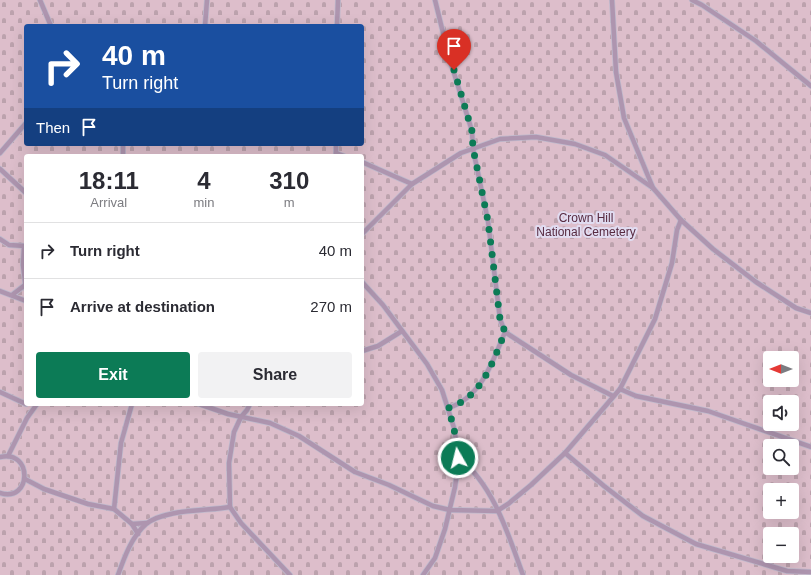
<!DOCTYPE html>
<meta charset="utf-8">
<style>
:root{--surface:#fff;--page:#f2f2f3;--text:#2b2b33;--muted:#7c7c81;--line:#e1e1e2;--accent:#0c7b56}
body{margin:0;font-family:Helvetica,sans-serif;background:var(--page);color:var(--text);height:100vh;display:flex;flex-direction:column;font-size:15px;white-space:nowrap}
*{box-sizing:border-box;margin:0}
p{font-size:13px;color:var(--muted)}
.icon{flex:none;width:22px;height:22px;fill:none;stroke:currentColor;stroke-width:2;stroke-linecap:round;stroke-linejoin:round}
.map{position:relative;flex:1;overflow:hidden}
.side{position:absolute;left:24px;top:154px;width:340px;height:252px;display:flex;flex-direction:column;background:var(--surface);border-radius:4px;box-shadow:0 4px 16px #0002}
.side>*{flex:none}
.top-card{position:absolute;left:24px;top:24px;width:340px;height:122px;border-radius:4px;box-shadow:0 4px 16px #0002;background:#1a4fa0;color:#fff;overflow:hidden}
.needle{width:26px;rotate:270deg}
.buttons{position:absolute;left:763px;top:351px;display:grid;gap:8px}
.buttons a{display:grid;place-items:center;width:36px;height:36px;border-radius:4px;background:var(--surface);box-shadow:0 4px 16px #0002;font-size:20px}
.pin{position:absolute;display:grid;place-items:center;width:34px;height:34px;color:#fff;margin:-41px -17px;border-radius:50% 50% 50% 0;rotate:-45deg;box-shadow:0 0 4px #0007}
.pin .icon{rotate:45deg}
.me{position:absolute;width:44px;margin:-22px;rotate:352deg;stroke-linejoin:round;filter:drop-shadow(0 0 3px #0008)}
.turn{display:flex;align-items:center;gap:14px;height:84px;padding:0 12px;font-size:18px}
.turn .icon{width:52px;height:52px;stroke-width:2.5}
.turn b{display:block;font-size:28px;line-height:34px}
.then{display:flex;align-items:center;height:38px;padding:0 12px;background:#0003;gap:8px;font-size:15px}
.eta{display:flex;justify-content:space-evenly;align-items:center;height:68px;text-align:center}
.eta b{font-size:24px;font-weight:700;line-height:28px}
.primary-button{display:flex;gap:8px;margin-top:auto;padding:8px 12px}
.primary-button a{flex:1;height:46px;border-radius:4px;background:var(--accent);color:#fff;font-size:16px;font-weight:700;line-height:46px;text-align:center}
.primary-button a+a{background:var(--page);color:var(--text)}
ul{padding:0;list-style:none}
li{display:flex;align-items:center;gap:12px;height:56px;padding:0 12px;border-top:1px solid var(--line)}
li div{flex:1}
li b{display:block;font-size:15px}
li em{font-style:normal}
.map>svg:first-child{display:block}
</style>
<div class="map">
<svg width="811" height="575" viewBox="0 0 811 575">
<defs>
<pattern id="cemetery-stones" width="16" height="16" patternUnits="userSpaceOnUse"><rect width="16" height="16" fill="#ddbecb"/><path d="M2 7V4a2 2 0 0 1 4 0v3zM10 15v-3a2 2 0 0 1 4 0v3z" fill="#bca2ad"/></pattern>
</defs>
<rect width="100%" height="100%" fill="#e1dcf1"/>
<!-- cemetery -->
<path fill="url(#cemetery-stones)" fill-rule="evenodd" d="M0 0H811V575H0ZM26 26H362V144H26ZM26 156H362V404H26ZM770 358H792V380H770ZM770 402H792V424H770ZM770 446H792V468H770ZM770 490H792V512H770ZM770 534H792V556H770Z"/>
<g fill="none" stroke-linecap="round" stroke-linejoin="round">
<!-- service casing -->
<g stroke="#bfbacd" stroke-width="6">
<g id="service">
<polyline points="40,0 51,26"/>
<path d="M435 0 449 57 472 131 473 149 488 221 500 319 505 332C493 361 481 398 448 408"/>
<polyline points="612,0 616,72 624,118 653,188 681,220 713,249 756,282 796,308 811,313"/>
<polyline points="692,0 702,5 756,41 811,86"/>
<polyline points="205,26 207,0"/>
<polyline points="337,26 338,0"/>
<polyline points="123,144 123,156"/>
<polyline points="336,144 336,156"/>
<polyline points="0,153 26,123"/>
<polyline points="336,153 344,156"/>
<polyline points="362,162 412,184"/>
<polyline points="0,169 26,193"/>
<polyline points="362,234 412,184 461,153 500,139 536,137 575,144 605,155 653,188"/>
<polyline points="0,239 9,245 26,246"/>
<polyline points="24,247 23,265 26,289"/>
<polyline points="362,282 383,305 427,364 442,390 454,428 459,458 455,487 445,529 435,558 423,575"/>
<polyline points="0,291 26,301"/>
<polyline points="12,295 25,285"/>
<polyline points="505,332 571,375 613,396"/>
<polyline points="362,351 378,346 402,331"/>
<polyline points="620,389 636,396 708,411 811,447"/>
<polyline points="0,392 26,404"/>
<polyline points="199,404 228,414 270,423 299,436 355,472 389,485 433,506 450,510 497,511 508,504 531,485 565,453 620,389 655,319 672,263 677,230 681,220"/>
<polyline points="250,404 247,410 241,417 234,432 229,463 230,507 241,523 290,575"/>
<polyline points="565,453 604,486 643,516 696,544 787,571 811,572"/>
<polyline points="8,456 27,418 37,404"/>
<path d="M0 457C33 449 32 503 0 493"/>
<path d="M459 458C494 486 508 534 523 575"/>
<polyline points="25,479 44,489 88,504 114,509 132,524 138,534"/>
<polyline points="114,509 121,443 132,404"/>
<polyline points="132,524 147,523"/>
<path d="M118 575C124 558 132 536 146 524 164 509 208 511 230 507"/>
</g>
</g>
<!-- service -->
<use href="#service" stroke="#ae95af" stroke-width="4.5"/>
</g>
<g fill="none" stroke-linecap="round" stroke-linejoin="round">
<!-- route -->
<path stroke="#0c7b56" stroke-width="7" stroke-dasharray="0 12.6" d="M454 70 472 131 473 148 488 221 500 319 505 332C493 361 482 398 448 408L454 428 458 458"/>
</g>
<g text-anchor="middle" stroke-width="4" stroke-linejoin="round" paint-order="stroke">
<!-- park labels -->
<g font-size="12" fill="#572a40" stroke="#e1dcf1">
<text x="586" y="222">Crown Hill<tspan x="586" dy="14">National Cemetery</tspan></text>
</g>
</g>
</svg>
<div class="buttons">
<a><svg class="needle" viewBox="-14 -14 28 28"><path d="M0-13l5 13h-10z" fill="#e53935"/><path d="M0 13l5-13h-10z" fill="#7c7c81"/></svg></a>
<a><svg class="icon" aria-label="sound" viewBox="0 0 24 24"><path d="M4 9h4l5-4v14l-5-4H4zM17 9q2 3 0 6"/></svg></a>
<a><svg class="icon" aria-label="search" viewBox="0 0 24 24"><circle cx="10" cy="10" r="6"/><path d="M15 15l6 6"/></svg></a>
<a>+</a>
<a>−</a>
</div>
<div class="pin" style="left:454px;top:70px;background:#d93025"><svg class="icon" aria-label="arrive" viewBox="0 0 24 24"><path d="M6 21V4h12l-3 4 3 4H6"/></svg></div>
<svg class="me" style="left:458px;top:458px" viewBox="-20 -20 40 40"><circle r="17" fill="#0c7b56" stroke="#fff" stroke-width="3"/><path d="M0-11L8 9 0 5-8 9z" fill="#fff"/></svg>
<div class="top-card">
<div class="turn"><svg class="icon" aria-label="right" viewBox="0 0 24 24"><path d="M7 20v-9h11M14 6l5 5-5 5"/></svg><div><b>40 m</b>Turn right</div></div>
<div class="then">Then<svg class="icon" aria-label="arrive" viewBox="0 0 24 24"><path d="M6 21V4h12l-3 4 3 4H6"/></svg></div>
</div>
<section class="side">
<div class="eta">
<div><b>18:11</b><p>Arrival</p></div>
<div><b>4</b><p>min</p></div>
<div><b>310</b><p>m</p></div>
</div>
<ul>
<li><svg class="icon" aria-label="right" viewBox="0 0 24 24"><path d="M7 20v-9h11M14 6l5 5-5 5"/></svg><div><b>Turn right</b></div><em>40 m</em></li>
<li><svg class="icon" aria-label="arrive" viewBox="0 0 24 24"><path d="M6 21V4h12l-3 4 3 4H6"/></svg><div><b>Arrive at destination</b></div><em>270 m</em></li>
</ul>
<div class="primary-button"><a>Exit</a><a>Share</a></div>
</section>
</div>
